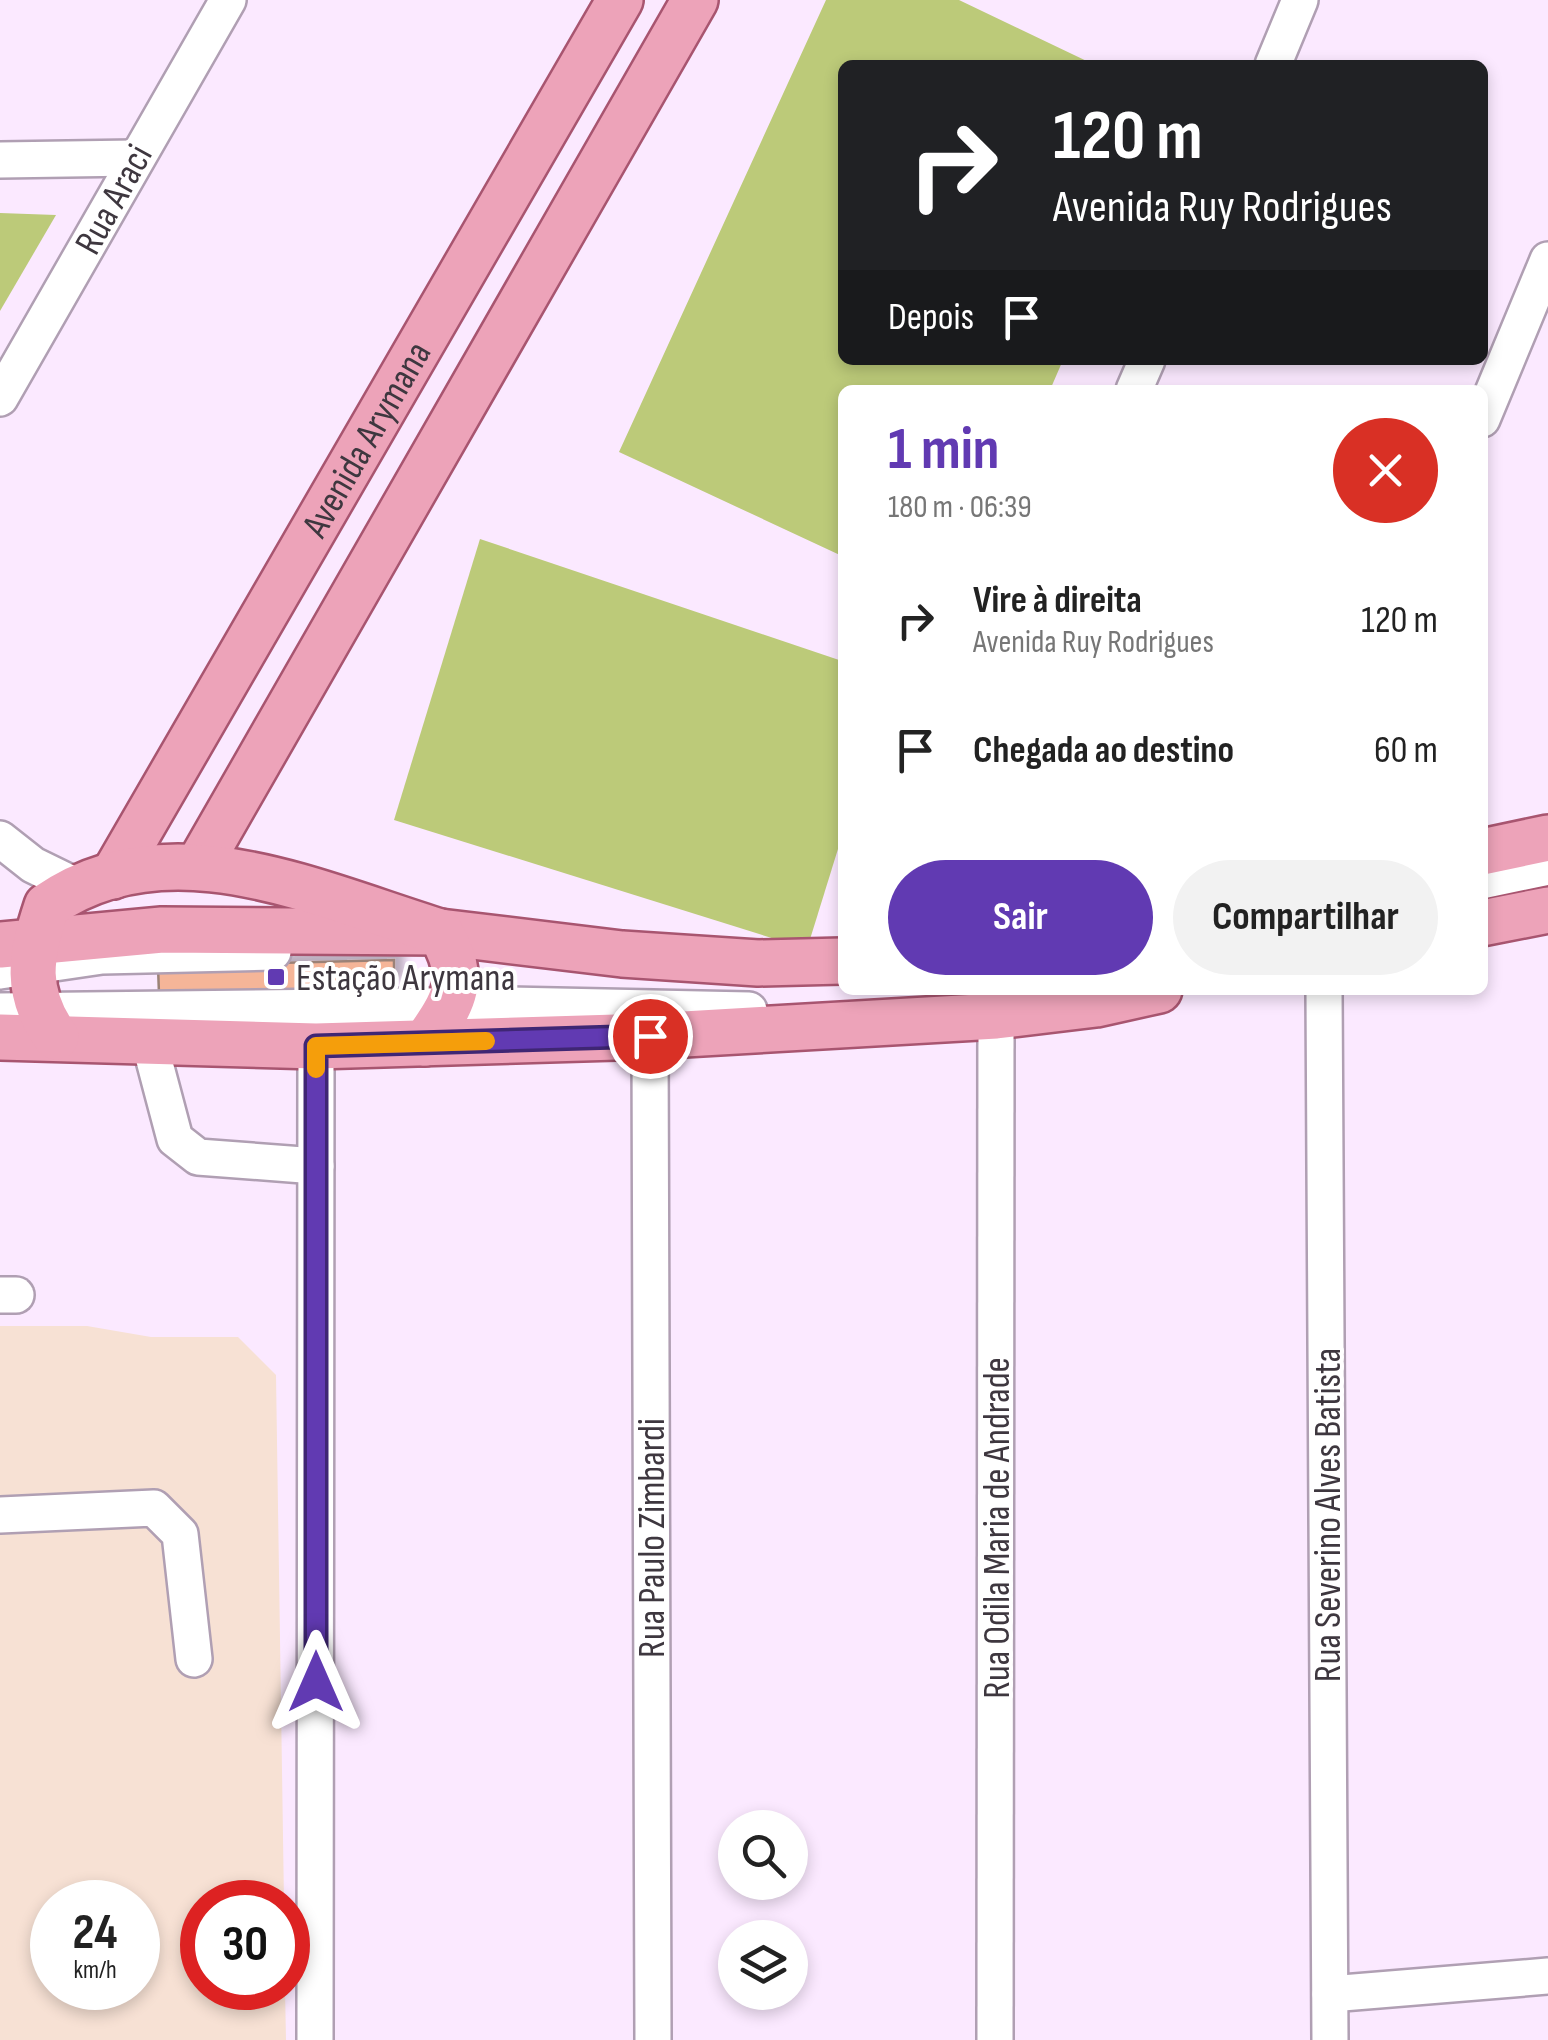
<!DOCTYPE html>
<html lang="pt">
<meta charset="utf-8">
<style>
:root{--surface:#fff;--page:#f2f2f2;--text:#222;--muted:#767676;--accent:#613ab2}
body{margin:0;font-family:"Sofia Sans Condensed",sans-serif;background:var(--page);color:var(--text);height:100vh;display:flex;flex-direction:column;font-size:38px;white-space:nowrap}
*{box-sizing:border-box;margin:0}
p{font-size:32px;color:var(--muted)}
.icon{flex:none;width:55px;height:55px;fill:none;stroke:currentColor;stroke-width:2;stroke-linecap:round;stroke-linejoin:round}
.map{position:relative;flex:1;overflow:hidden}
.panel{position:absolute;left:838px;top:385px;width:650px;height:610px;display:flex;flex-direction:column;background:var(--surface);border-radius:15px;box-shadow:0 5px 15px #0003}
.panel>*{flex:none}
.guide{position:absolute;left:838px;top:60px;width:650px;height:305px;border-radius:15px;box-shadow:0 5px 15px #0003;background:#202124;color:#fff;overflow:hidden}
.tools{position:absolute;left:718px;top:1810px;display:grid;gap:20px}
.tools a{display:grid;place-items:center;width:90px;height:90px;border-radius:50%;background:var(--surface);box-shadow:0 5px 15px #0003;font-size:50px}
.speed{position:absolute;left:30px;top:1880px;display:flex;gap:20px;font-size:50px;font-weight:700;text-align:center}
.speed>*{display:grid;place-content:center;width:130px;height:130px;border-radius:50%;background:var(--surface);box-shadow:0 5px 15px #0003;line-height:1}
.speed small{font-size:25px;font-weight:400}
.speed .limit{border:15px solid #d22;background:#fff;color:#111}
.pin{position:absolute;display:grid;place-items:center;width:85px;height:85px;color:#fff;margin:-42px;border:5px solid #fff;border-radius:50%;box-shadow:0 2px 10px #0007}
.me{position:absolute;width:110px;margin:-55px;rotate:0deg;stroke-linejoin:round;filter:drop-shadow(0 0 8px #0008)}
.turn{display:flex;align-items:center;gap:35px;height:210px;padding:0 50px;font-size:45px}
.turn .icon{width:130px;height:130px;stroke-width:2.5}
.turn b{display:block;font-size:70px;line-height:85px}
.then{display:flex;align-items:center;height:95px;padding:0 50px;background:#0003;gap:20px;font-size:38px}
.round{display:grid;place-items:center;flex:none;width:105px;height:105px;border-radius:52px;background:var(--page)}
.summary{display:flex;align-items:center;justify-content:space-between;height:170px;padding:0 50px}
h1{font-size:60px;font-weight:700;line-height:75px;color:var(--accent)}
.action{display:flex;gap:20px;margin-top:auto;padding:20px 50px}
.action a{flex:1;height:115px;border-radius:60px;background:var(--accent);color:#fff;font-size:40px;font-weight:700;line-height:115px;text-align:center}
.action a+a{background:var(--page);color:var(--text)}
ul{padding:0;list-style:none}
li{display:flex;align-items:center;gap:30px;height:130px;padding:0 50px}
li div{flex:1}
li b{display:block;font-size:38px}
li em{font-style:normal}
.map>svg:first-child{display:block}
</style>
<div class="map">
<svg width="1548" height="2040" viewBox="0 0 1548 2040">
<defs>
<filter id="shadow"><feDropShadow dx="9" dy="-9" stdDeviation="5" flood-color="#0004"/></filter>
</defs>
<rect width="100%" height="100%" fill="#fbe9ff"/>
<!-- industrial -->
<path fill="#f7e1d4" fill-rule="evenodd" d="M0 1326H87L151 1337H238L276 1375 284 1902H202V1988H285L286 2040H0ZM52 1902H138V1988H52Z"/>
<!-- green -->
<g fill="#bcca79">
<polygon points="826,0 959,0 1095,65 842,65 842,360 1063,360 1050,390 842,390 842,556 619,452"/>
<polygon points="0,213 56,215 0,311"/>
<polygon points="480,539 842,661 842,836 807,949 394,820"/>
</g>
<!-- building -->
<polygon fill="#f5b598" stroke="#9b8277" stroke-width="2.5" filter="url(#shadow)" points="394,960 394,988 159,994 158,966"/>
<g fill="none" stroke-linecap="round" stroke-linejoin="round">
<!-- minor casing -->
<g stroke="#b09fb3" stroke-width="40">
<g id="minor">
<polyline points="1273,65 1300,0"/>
<polyline points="0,160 135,158"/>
<polyline points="1134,390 1147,360"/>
<polyline points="0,398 228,0"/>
<polyline points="1482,419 1548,260"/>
<polyline points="0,839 33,865 76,886"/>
<polyline points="1482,881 1548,867"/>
<polyline points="0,971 102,956 273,952"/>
<polyline points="1324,990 1330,2040"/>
<polyline points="0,1011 509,1005 749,1010"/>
<polyline points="650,1036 653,2040"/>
<polyline points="149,1041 175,1139 198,1157 316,1166"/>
<polyline points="0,1295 16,1295"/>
<polyline points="0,1515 154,1508 180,1534 194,1659"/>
<polyline points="1330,1994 1548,1976"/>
<polyline points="315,2040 316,1046"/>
<polyline points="995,2040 996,1016"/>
</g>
</g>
<!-- major casing -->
<g stroke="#a85570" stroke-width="50">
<g id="major">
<polyline points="1482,852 1548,838"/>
<polyline points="199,865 695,0"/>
<path id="s1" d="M113 876 620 0"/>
<polyline points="1482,923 1548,910"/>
<polyline points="0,945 162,930 440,932 622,954 758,963 842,961"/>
<polyline points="0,1037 316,1046 650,1036 996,1016 1096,1004 1159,990"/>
<path d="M56 1037C24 992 30 957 47 906 167 822 316 894 440 932 468 980 455 1000 425 1043"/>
</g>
</g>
<!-- minor -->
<use href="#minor" stroke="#fff" stroke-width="35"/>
<!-- major -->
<use href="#major" stroke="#eda3b9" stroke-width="45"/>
</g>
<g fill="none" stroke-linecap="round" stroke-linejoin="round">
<!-- route casing -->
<g stroke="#3f2674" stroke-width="25">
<polyline id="route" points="316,1682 316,1046 650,1036"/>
</g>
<!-- route -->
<use href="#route" stroke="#613ab2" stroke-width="18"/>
<!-- slow -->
<polyline stroke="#f59e0b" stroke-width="18" points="316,1069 316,1046 486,1041"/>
</g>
<!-- markers -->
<rect fill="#613ab2" stroke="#fff" stroke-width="4" x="266" y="967" width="20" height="20" rx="5"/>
<g text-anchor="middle" stroke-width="8" stroke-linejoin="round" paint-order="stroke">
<!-- street labels -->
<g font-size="38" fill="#3e373f" stroke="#fff">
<text transform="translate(113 199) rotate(-61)" y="13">Rua Araci</text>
<text dy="13" stroke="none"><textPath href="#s1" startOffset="505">Avenida Arymana</textPath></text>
<text transform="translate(1327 1515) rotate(-90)" y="13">Rua Severino Alves Batista</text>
<text transform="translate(996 1528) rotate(-90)" y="13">Rua Odila Maria de Andrade</text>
<text transform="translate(651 1538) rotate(-90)" y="13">Rua Paulo Zimbardi</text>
</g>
<!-- poi labels -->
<g font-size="38" fill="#3e373f" stroke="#fff" text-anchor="start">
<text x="296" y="990">Estação Arymana</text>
</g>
</g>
</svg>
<div class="tools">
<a><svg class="icon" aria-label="search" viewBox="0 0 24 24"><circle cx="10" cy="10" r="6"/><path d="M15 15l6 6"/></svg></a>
<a><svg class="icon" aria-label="layers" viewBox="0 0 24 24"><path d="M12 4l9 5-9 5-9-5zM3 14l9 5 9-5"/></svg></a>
</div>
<div class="speed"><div>24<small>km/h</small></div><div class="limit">30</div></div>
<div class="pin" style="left:650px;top:1036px;background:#d93025"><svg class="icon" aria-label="arrive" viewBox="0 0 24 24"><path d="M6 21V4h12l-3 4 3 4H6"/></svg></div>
<svg class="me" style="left:316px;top:1682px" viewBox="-20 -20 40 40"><path d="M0-17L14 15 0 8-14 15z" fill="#613ab2" stroke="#fff" stroke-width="4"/></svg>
<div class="guide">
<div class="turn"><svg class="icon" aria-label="right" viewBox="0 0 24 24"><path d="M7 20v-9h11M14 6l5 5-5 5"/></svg><div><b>120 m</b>Avenida Ruy Rodrigues</div></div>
<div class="then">Depois<svg class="icon" aria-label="arrive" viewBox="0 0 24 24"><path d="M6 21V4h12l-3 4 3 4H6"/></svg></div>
</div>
<section class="panel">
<div class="summary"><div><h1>1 min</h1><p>180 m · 06:39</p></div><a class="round" style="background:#d93025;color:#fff"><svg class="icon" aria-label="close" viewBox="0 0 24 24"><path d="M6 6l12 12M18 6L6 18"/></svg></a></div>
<ul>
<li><svg class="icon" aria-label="right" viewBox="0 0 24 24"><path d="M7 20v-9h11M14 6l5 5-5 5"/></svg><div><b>Vire à direita</b><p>Avenida Ruy Rodrigues</p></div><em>120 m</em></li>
<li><svg class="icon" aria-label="arrive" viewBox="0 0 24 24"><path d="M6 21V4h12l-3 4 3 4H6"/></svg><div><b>Chegada ao destino</b></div><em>60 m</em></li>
</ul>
<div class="action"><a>Sair</a><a>Compartilhar</a></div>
</section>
</div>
